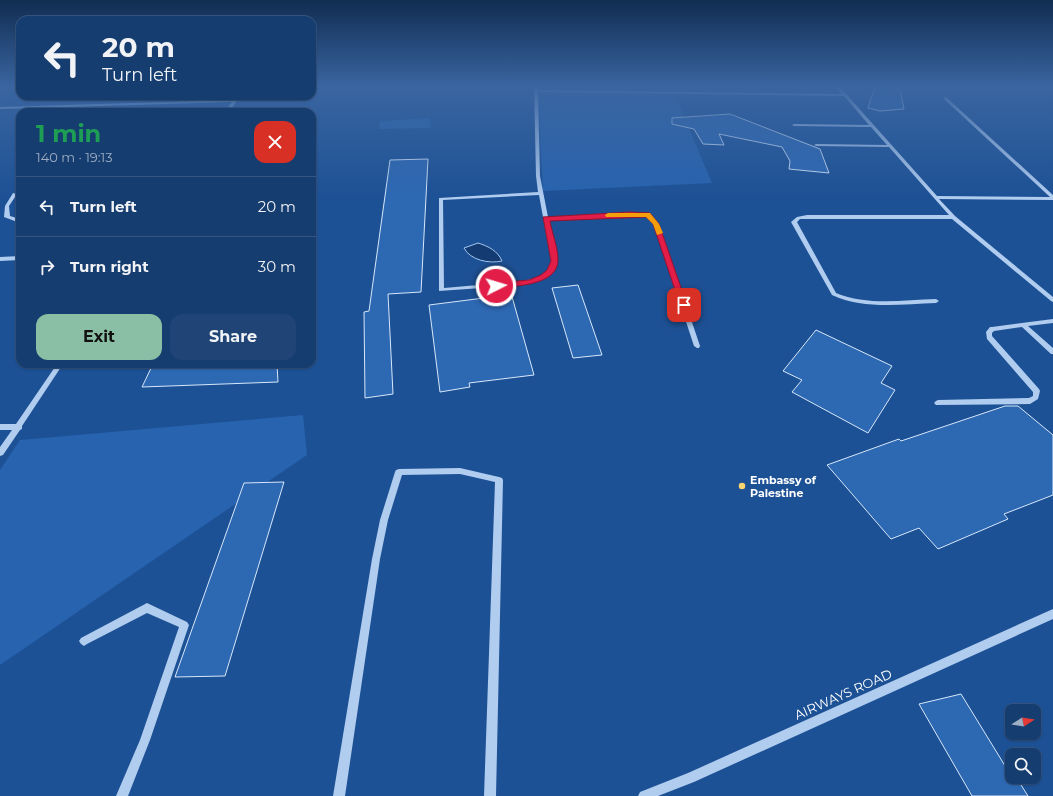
<!DOCTYPE html>
<meta charset="utf-8">
<style>
:root{--surface:#163d70;--page:#1f4475;--text:#f1f3f6;--muted:#9eaec3;--line:#355683;--accent:#8abfa5}
body{margin:0;font-family:Montserrat,sans-serif;background:var(--page);color:var(--text);height:100vh;display:flex;flex-direction:column;font-size:15px;white-space:nowrap}
*{box-sizing:border-box;margin:0}
p{font-size:13px;color:var(--muted)}
.icon{flex:none;width:22px;height:22px;fill:none;stroke:currentColor;stroke-width:2;stroke-linecap:round;stroke-linejoin:round}
.map{position:relative;flex:1;overflow:hidden}
.sheet{position:absolute;left:16px;top:108px;width:300px;height:260px;display:flex;flex-direction:column;background:var(--surface);border-radius:12px;box-shadow:0 1px 3px #0004,0 0 0 1px var(--line)}
.sheet>*{flex:none}
.hud{position:absolute;left:16px;top:16px;width:300px;height:84px;border-radius:12px;box-shadow:0 1px 3px #0004,0 0 0 1px var(--line);background:#163d70;color:var(--text);overflow:hidden}
.needle{width:26px;rotate:78deg}
.fabs{position:absolute;left:1005px;top:704px;display:grid;gap:8px}
.fabs a{display:grid;place-items:center;width:36px;height:36px;border-radius:8px;background:var(--surface);box-shadow:0 1px 3px #0004,0 0 0 1px var(--line);font-size:20px}
.pin{position:absolute;display:grid;place-items:center;width:34px;height:34px;color:#fff;margin:-17px;border-radius:8px;box-shadow:0 2px 6px #0006}
.me{position:absolute;width:44px;margin:-22px;rotate:85deg;stroke-linejoin:round;filter:drop-shadow(0 0 3px #0008)}
.turn{display:flex;align-items:center;gap:14px;height:84px;padding:0 20px;font-size:18px}
.turn .icon{width:52px;height:52px;stroke-width:2.5}
.turn b{display:block;font-size:28px;line-height:34px}
.round{display:grid;place-items:center;flex:none;width:42px;height:42px;border-radius:12px;background:var(--page)}
.overview{display:flex;align-items:center;justify-content:space-between;height:68px;padding:0 20px}
h1{font-size:24px;font-weight:700;line-height:30px;color:#1e9e55}
.primary-button{display:flex;gap:8px;margin-top:auto;padding:8px 20px}
.primary-button a{flex:1;height:46px;border-radius:12px;background:var(--accent);color:#111;font-size:16px;font-weight:700;line-height:46px;text-align:center}
.primary-button a+a{background:var(--page);color:var(--text)}
ul{padding:0;list-style:none}
li{display:flex;align-items:center;gap:12px;height:60px;padding:0 20px;border-top:1px solid var(--line)}
li div{flex:1}
li b{display:block;font-size:15px}
li em{font-style:normal}
.map>svg:first-child{display:block}
</style>
<div class="map">
<svg width="1053" height="796" viewBox="0 0 1053 796">
<rect width="100%" height="100%" fill="#1d5195"/>
<!-- green -->
<g fill="#2763ae">
<polygon points="538,92 674,93 712,183 543,191"/>
<polygon points="430,118 431,128 379,129 380,121"/>
<polygon points="303,415 307,455 0,665 0,470 20,440"/>
</g>
<!-- water -->
<path fill="#143c73" stroke="#a4c7f0" d="M478 243C488 246 498 251 502 261 489 264 470 260 464 248Z"/>
<!-- building -->
<g fill="#2d68b3" stroke="#d7e7fa">
<polygon points="875,86 900,89 904,109 880,111 868,108"/>
<polygon points="730,114 820,149 829,173 789,169 790,161 782,147 719,134 724,145 703,144 694,129 672,124 672,118"/>
<polygon points="428,159 421,292 388,294 393,394 365,398 364,312 369,311 390,160"/>
<polygon points="578,285 602,355 573,358 552,288"/>
<polygon points="511,293 534,375 469,383 470,387 440,392 429,305 484,298 484,296"/>
<polygon points="816,330 892,366 881,383 895,390 868,433 792,392 802,380 783,371"/>
<polygon points="153,364 277,364 278,382 142,387"/>
<polygon points="1005,406 1018,406 1053,435 1053,495 1004,514 1008,519 938,549 919,528 891,539 827,465 899,439 901,441"/>
<polygon points="284,482 225,676 175,677 244,483"/>
<polygon points="961,694 1007,769 1010,768 1012,771 1012,777 1016,777 1028,796 972,796 919,704"/>
</g>
<g fill="none" stroke-linecap="round" stroke-linejoin="round">
<!-- minor -->
<g fill="#b0ccef" fill-rule="evenodd">
<path d="M534 86H538V90L842 94 835 86H839L937 196 1050 197 943 98 946 97 1053 195V200L939 199 955 216 1053 297V302L1051 301 952 219H800L797 222 836 293C867 306 903 300 936 299L939 301 936 303C902 304 864 310 832 295L791 222 797 217 807 215H949L889 147 816 146 814 145 816 144 887 145 871 127 794 126 792 125 794 124 869 125 844 96 538 92 540 176 548 217 630 212 650 214 659 224 700 346 699 348H697L694 346 654 224 647 216H630L549 220 557 261 551 274 546 278 524 285 439 291V198L538 192 536 176ZM539 195 551 261 546 273 542 276 524 281 444 288 443 200Z"/>
<polygon points="236,96 240,96 229,112 225,112 232,102 0,109 0,107 233,100"/>
<polygon points="13,193 17,194 9,206 10,216 20,219 20,223 4,217 5,206"/>
<polygon points="20,256 20,260 0,261 0,257"/>
<polygon points="1053,319 1053,323 1028,326 1053,348 1053,354 1051,354 1022,327 994,331 992,333 992,336 1039,389 1040,391 1038,399 1030,404 936,405 934,403 936,401 938,400 1029,398 1033,396 1033,392 987,339 986,332 990,327 992,327"/>
<polygon points="57,364 63,364 22,426 22,429 20,430 3,455 0,456 0,447 12,430 0,430 0,424 16,424"/>
<polygon points="460,468 499,477 502,478 503,480 496,796 484,796 495,482 460,474 402,475 388,520 380,559 345,796 333,796 372,559 380,520 395,472 396,470 399,469"/>
<polygon points="147,603 187,622 189,625 150,740 128,796 116,796 140,740 179,627 147,613 87,644 84,646 81,644 79,641 81,638"/>
<polygon points="1053,609 1053,619 694,782 658,796 638,796 640,792 688,773"/>
</g>
</g>
<!-- sky -->
<linearGradient id="sky" x2="0" y2="1"><stop stop-color="#102d52"/><stop offset="0.44" stop-color="#3a65a0"/><stop offset="1" stop-color="#3a65a0" stop-opacity="0"/></linearGradient>
<rect width="1053" height="197" fill="url(#sky)"/>
<!-- route -->
<path fill="#e11d48" stroke="#92132f" d="M630 212 650 213 659 224 687 305 686 307 684 308 680 305 653 224 646 217 550 221C552 233 558 247 558 260 558 286 514 286 496 288L492 286 496 283 529 280 541 275 547 270 551 261 543 217Z"/>
<!-- slow -->
<polygon fill="#f59e0b" points="608,213 650,213 659,224 663,233 657,235 653,224 646,217 606,217 605,215"/>
<!-- markers -->
<circle fill="#fed56f" stroke="#1d5195" stroke-width="1.5" cx="742" cy="486" r="4"/>
<g text-anchor="middle" stroke-width="4" stroke-linejoin="round" paint-order="stroke">
<!-- poi labels -->
<g font-size="11" font-weight="bold" fill="#fff" stroke="#1d5195" text-anchor="start">
<text x="750" y="484">Embassy of<tspan x="750" dy="13">Palestine</tspan></text>
</g>
<!-- near-street labels -->
<g font-size="13" fill="#fff" stroke="#1d5195">
<text transform="translate(843 694) rotate(-24)" y="5">AIRWAYS ROAD</text>
</g>
</g>
</svg>
<div class="fabs">
<a><svg class="needle" viewBox="-14 -14 28 28"><path d="M0-13l5 13h-10z" fill="#e53935"/><path d="M0 13l5-13h-10z" fill="#9eaec3"/></svg></a>
<a><svg class="icon" aria-label="search" viewBox="0 0 24 24"><circle cx="10" cy="10" r="6"/><path d="M15 15l6 6"/></svg></a>
</div>
<div class="pin" style="left:684px;top:305px;background:#d93025"><svg class="icon" aria-label="arrive" viewBox="0 0 24 24"><path d="M6 21V4h12l-3 4 3 4H6"/></svg></div>
<svg class="me" style="left:496px;top:286px" viewBox="-20 -20 40 40"><circle r="17" fill="#e11d48" stroke="#fff" stroke-width="3"/><path d="M0-11L8 9 0 5-8 9z" fill="#fff"/></svg>
<div class="hud">
<div class="turn"><svg class="icon" aria-label="left" viewBox="0 0 24 24"><path d="M17 20v-9H6M10 6l-5 5 5 5"/></svg><div><b>20 m</b>Turn left</div></div>
</div>
<section class="sheet">
<div class="overview"><div><h1>1 min</h1><p>140 m · 19:13</p></div><a class="round" style="background:#d93025;color:#fff"><svg class="icon" aria-label="close" viewBox="0 0 24 24"><path d="M6 6l12 12M18 6L6 18"/></svg></a></div>
<ul>
<li><svg class="icon" aria-label="left" viewBox="0 0 24 24"><path d="M17 20v-9H6M10 6l-5 5 5 5"/></svg><div><b>Turn left</b></div><em>20 m</em></li>
<li><svg class="icon" aria-label="right" viewBox="0 0 24 24"><path d="M7 20v-9h11M14 6l5 5-5 5"/></svg><div><b>Turn right</b></div><em>30 m</em></li>
</ul>
<div class="primary-button"><a>Exit</a><a>Share</a></div>
</section>
</div>
